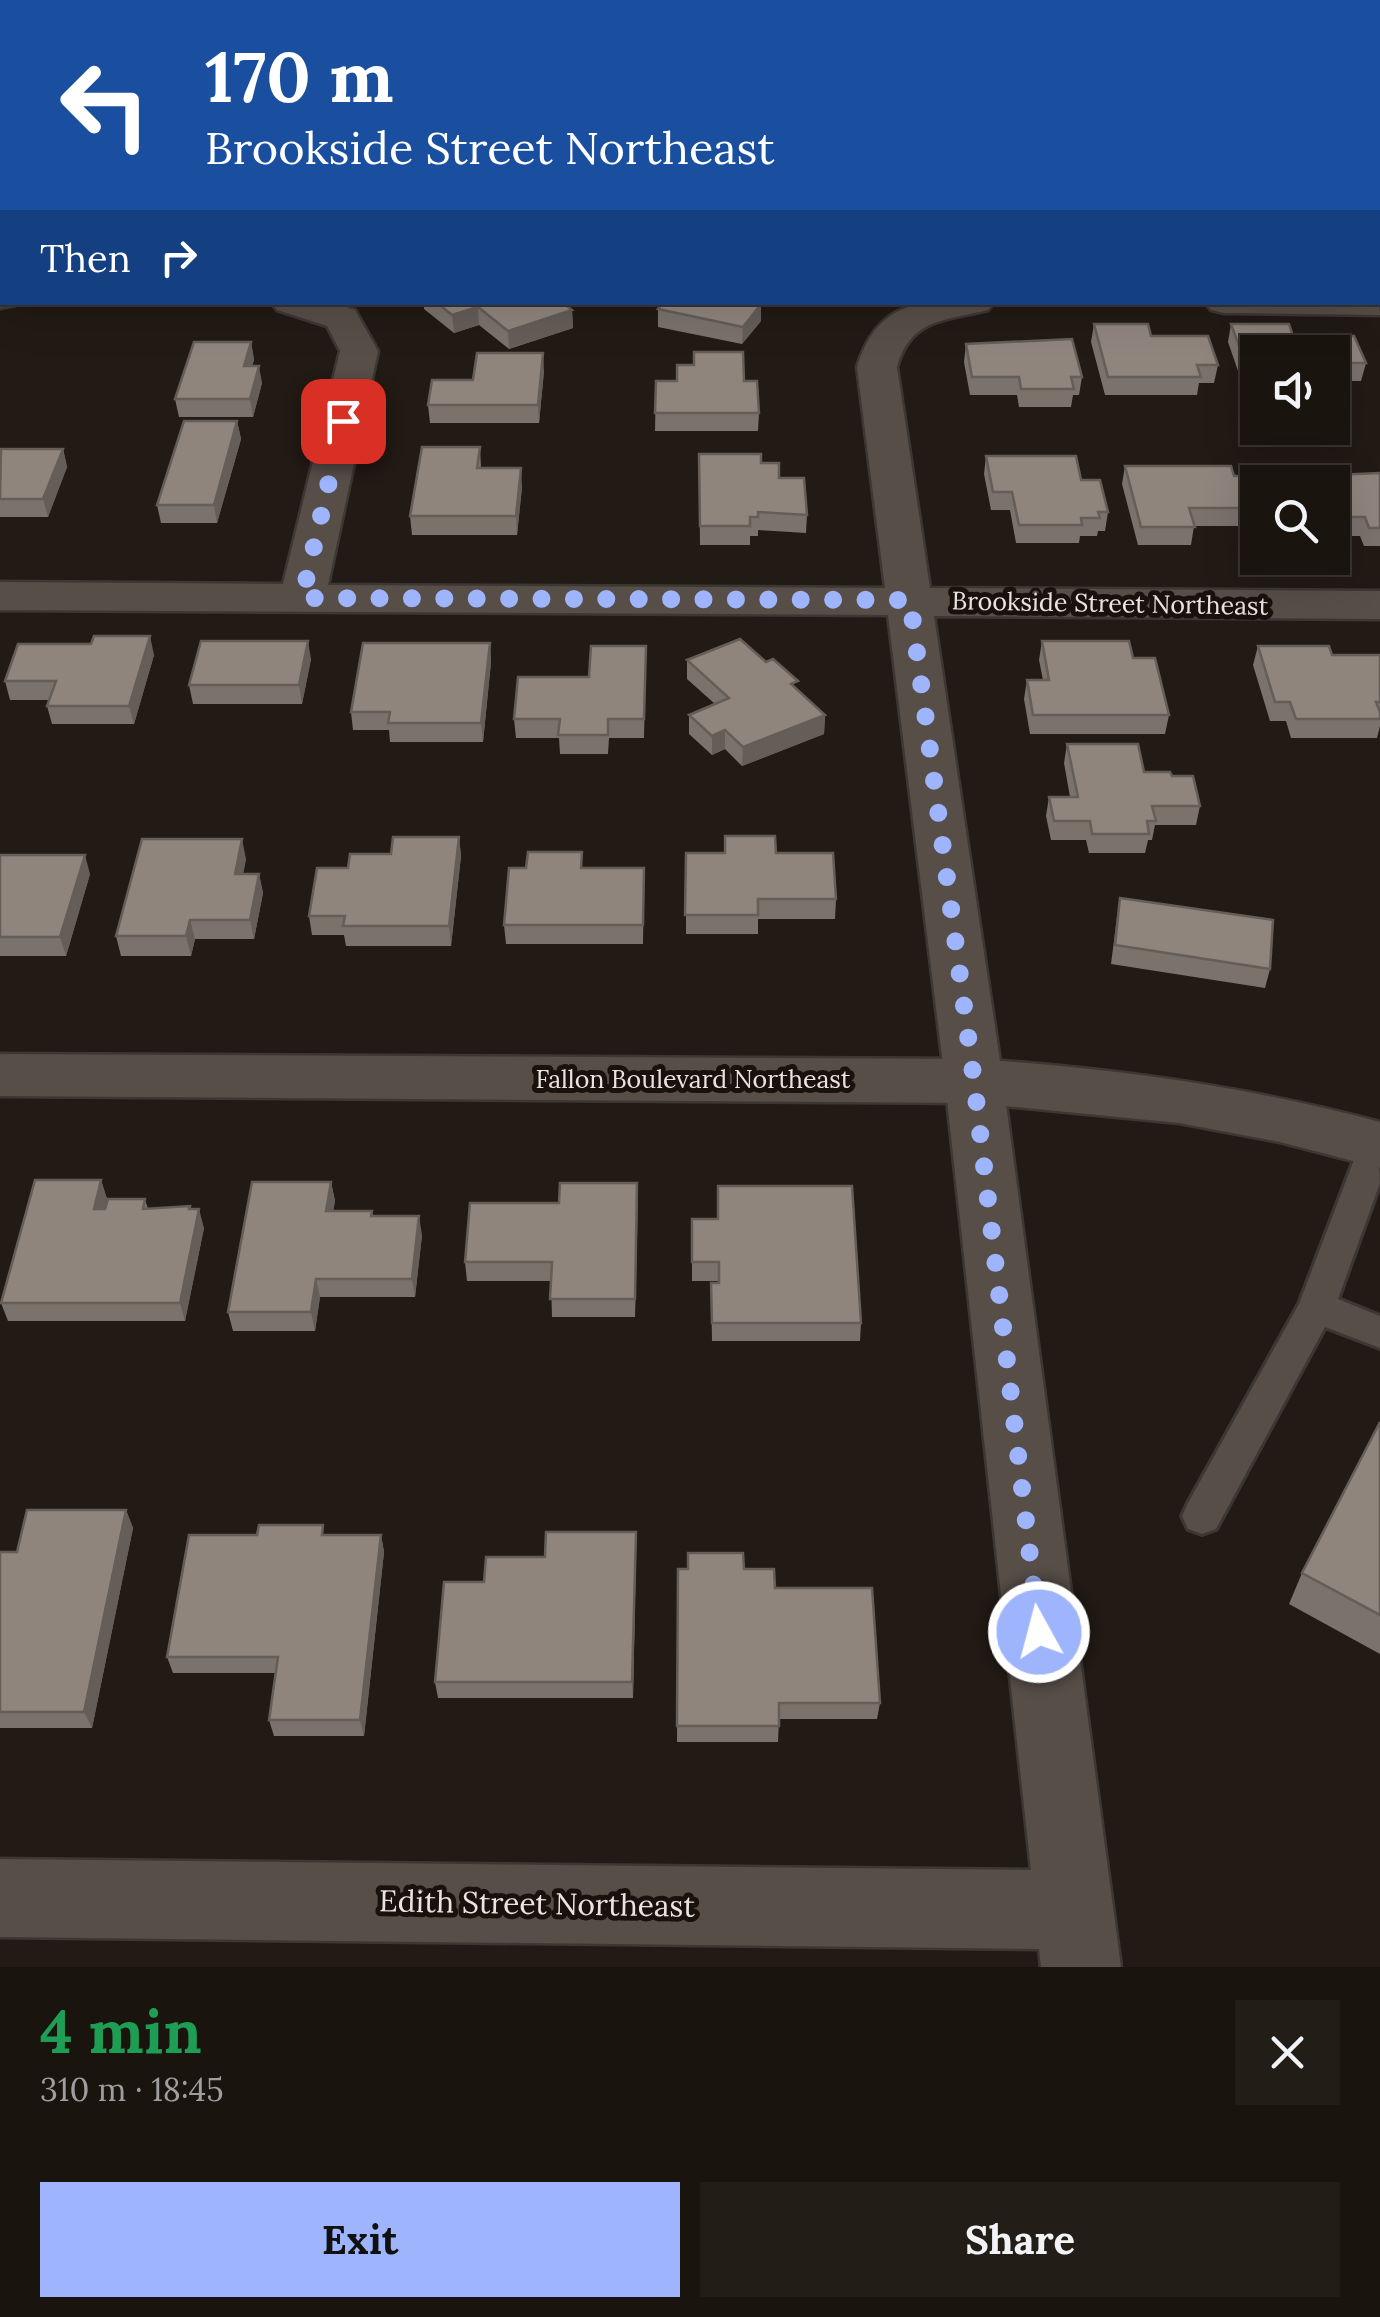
<!DOCTYPE html>
<meta charset="utf-8">
<style>
:root{--surface:#1a140f;--page:#231d18;--text:#f1f3f6;--muted:#9f9e9e;--line:#38332f;--accent:#9eb4fd}
body{margin:0;font-family:Lora,serif;background:var(--page);color:var(--text);height:100vh;display:flex;flex-direction:column;font-size:38px;white-space:nowrap}
*{box-sizing:border-box;margin:0}
p{font-size:32px;color:var(--muted)}
.icon{flex:none;width:55px;height:55px;fill:none;stroke:currentColor;stroke-width:2;stroke-linecap:round;stroke-linejoin:round}
.map{position:relative;height:1967px;overflow:hidden}
.details{display:flex;flex-direction:column;background:var(--surface);flex:1}
.details>*{flex:none}
.top-card{position:absolute;left:0px;top:0px;width:1380px;height:305px;box-shadow:0 10px 40px #0002,0 0 0 2px var(--line);background:#1a4fa0;color:#fff;overflow:hidden}
.buttons{position:absolute;left:1240px;top:335px;display:grid;gap:20px}
.buttons a{display:grid;place-items:center;width:110px;height:110px;border-radius:0px;background:var(--surface);box-shadow:0 10px 40px #0002,0 0 0 2px var(--line);font-size:50px}
.pin{position:absolute;display:grid;place-items:center;width:85px;height:85px;color:#fff;margin:-42px;border-radius:20px;box-shadow:0 5px 15px #0006}
.me{position:absolute;width:110px;margin:-55px;rotate:353deg;stroke-linejoin:round;filter:drop-shadow(0 0 8px #0008)}
.turn{display:flex;align-items:center;gap:35px;height:210px;padding:0 40px;font-size:45px}
.turn .icon{width:130px;height:130px;stroke-width:2.5}
.turn b{display:block;font-size:70px;line-height:85px}
.then{display:flex;align-items:center;height:95px;padding:0 40px;background:#0003;gap:20px;font-size:38px}
.round{display:grid;place-items:center;flex:none;width:105px;height:105px;border-radius:0px;background:var(--page)}
.head{display:flex;align-items:center;justify-content:space-between;height:170px;padding:0 40px}
h1{font-size:60px;font-weight:700;line-height:75px;color:#1e9e55}
.button{display:flex;gap:20px;margin-top:auto;padding:20px 40px}
.button a{flex:1;height:115px;border-radius:0px;background:var(--accent);color:#111;font-size:40px;font-weight:700;line-height:115px;text-align:center}
.button a+a{background:var(--page);color:var(--text)}
.map>svg:first-child{display:block}
</style>
<div class="map">
<svg width="1380" height="1967" viewBox="0 0 1380 1967">
<rect width="100%" height="100%" fill="#221a14"/>
<!-- water -->
<polygon fill="#85511e" stroke="#a37d58" stroke-width="2.5" points="0,1 686,2 779,2 2,2 2,79"/>
<g fill="none" stroke-linecap="round" stroke-linejoin="round">
<!-- service casing -->
<g stroke="#3c3733" stroke-width="6">
<polygon id="service" points="1377,1131 1380,1183 1338,1299 1380,1316 1380,1348 1325,1327 1216,1529 1202,1534 1188,1529 1182,1516 1188,1503 1299,1304 1360,1144 1365,1134"/>
</g>
<!-- minor casing -->
<g stroke="#3c3733" stroke-width="5">
<g id="minor">
<polygon points="0,286 2,302 17,302 15,305 0,308"/>
<polygon points="1378,293 1380,315 1224,313 1211,310 1205,302 1378,302"/>
<path d="M271 302H331L355 310 378 351 328 585 885 588 857 367C880 293 929 302 994 302L988 310C945 321 911 318 897 367L930 588 1380 591V619L934 616 1003 1081 1121 1967H1041L1039 1949 0 1937V1859L1031 1870 945 1081 888 615 0 610V582L283 584 340 351 327 326 277 310Z"/>
</g>
</g>
<!-- tertiary casing -->
<g stroke="#3c3733" stroke-width="5">
<path id="tertiary" d="M0 1054 974 1059C1112 1068 1246 1086 1380 1122V1168L1280 1142 1179 1123 974 1103 0 1096Z"/>
</g>
<!-- service -->
<use href="#service" fill="#574e47" fill-rule="evenodd"/>
<!-- minor -->
<use href="#minor" fill="#574e47" fill-rule="evenodd"/>
<!-- tertiary -->
<use href="#tertiary" fill="#574e47" fill-rule="evenodd"/>
</g>
<!-- wall -->
<g fill="#7b726c">
<rect x="1378" y="193" width="2" height="55"/>
<rect x="0" y="201" width="2" height="58"/>
<polygon points="424,302 562,302 572,310 573,328 509,349 479,325 454,333 424,309"/>
<polygon points="664,302 759,302 761,304 761,321 742,344 658,327 658,309"/>
<polygon points="1094,324 1151,336 1218,365 1214,383 1199,383 1197,395 1105,395 1091,342"/>
<polygon points="1231,324 1293,336 1366,363 1361,381 1339,381 1335,394 1332,394 1332,352 1258,352 1258,394 1246,394 1228,342"/>
<polygon points="251,342 254,360 252,366 262,383 253,417 179,417 175,399"/>
<polygon points="966,344 1082,377 1079,395 1073,395 1071,407 1019,407 1017,395 970,395 964,362"/>
<polygon points="544,371 539,423 430,423 428,405 473,380"/>
<polygon points="656,381 744,381 759,413 758,431 655,431"/>
<polygon points="237,421 241,439 217,523 161,523 157,505"/>
<polygon points="480,447 481,468 522,487 517,535 412,535 410,516"/>
<polygon points="63,449 67,467 48,517 0,517 0,451"/>
<polygon points="699,454 761,463 779,478 807,515 806,533 758,530 758,536 750,536 750,545 700,545"/>
<polygon points="986,456 1108,512 1105,531 1098,531 1097,536 1080,536 1079,543 1016,543 1010,510 991,510 984,474"/>
<polygon points="1125,466 1234,476 1258,482 1258,526 1194,526 1191,545 1138,545 1122,484"/>
<polygon points="1380,473 1380,546 1364,546 1360,536 1332,536 1332,482 1311,482 1313,476"/>
<polygon points="1042,641 1133,658 1169,715 1165,734 1030,734 1024,699 1027,680 1043,680 1039,660"/>
<polygon points="490,643 491,662 483,742 390,742 389,730 353,730 351,712"/>
<polygon points="646,646 644,738 609,738 608,754 560,754 559,738 516,738 514,719"/>
<polygon points="1258,646 1332,655 1380,655 1380,726 1377,738 1291,738 1286,721 1270,721 1253,665"/>
<polygon points="154,655 134,724 52,724 47,706 49,700 10,700 5,681"/>
<polygon points="311,659 302,704 193,704 189,685"/>
<polygon points="687,660 798,690 825,715 824,734 742,766 725,749 712,755 689,734 689,715 715,704 687,679"/>
<polygon points="1067,744 1144,772 1172,776 1200,806 1196,825 1155,825 1152,840 1148,840 1145,853 1089,853 1086,840 1051,840 1046,816 1049,797 1070,797 1064,763"/>
<polygon points="459,837 461,856 451,946 346,946 344,935 312,935 309,916 348,868 391,854"/>
<polygon points="686,853 776,853 836,899 835,919 758,919 758,934 686,934"/>
<polygon points="0,855 90,874 66,956 0,956"/>
<polygon points="246,859 243,874 259,874 263,893 254,939 195,939 191,956 121,956 116,936"/>
<polygon points="583,868 644,868 643,944 506,944 504,925"/>
<polygon points="1120,898 1270,969 1265,988 1111,964 1117,917"/>
<polygon points="101,1180 107,1199 104,1209 145,1199 148,1209 190,1206 204,1228 185,1321 8,1321 1,1303"/>
<polygon points="331,1182 335,1201 333,1211 372,1211 373,1216 422,1235 415,1297 320,1297 315,1331 233,1331 228,1312"/>
<polygon points="637,1183 635,1317 552,1317 551,1281 467,1281 465,1262 559,1203"/>
<polygon points="692,1219 861,1323 860,1341 712,1341 711,1283 718,1283 718,1281 692,1281"/>
<polygon points="1380,1422 1380,1654 1289,1604 1302,1573"/>
<polygon points="126,1510 133,1528 92,1728 0,1728 0,1552 17,1552"/>
<polygon points="326,1535 381,1535 384,1552 364,1736 274,1736 269,1720 276,1673 173,1673 167,1657"/>
<polygon points="636,1549 633,1698 438,1698 435,1682 484,1582 545,1557"/>
<polygon points="678,1569 744,1569 775,1588 880,1703 877,1719 779,1719 778,1742 677,1742"/>
</g>
<!-- shaded-wall -->
<g fill="#645d58">
<polygon points="761,304 761,321 742,344 743,327"/>
<polygon points="478,307 479,325 454,333 452,315"/>
<polygon points="572,310 573,328 509,349 508,331"/>
<polygon points="251,342 254,360 247,383 244,366"/>
<polygon points="543,353 544,371 539,423 538,405"/>
<polygon points="259,366 262,383 253,417 250,399"/>
<polygon points="237,421 241,439 217,523 214,505"/>
<polygon points="63,449 67,467 48,517 43,499"/>
<polygon points="521,468 522,487 517,535 516,516"/>
<polygon points="150,636 154,655 134,724 129,706"/>
<polygon points="308,641 311,659 302,704 299,685"/>
<polygon points="490,643 491,662 483,742 481,723"/>
<polygon points="825,715 824,734 742,766 743,747"/>
<polygon points="725,730 725,749 712,755 712,736"/>
<polygon points="459,837 461,856 451,946 449,926"/>
<polygon points="242,839 246,859 239,893 235,874"/>
<polygon points="85,855 90,874 66,956 60,937"/>
<polygon points="259,874 263,893 254,939 250,920"/>
<polygon points="190,920 195,939 191,956 186,936"/>
<polygon points="101,1180 107,1199 100,1228 94,1209"/>
<polygon points="331,1182 335,1201 330,1230 326,1211"/>
<polygon points="637,1183 638,1202 635,1317 635,1299"/>
<polygon points="199,1209 204,1228 185,1321 180,1303"/>
<polygon points="419,1216 422,1235 415,1297 412,1279"/>
<polygon points="316,1279 320,1297 315,1331 311,1312"/>
<polygon points="126,1510 133,1528 92,1728 84,1712"/>
<polygon points="636,1532 636,1549 633,1698 632,1682"/>
<polygon points="381,1535 384,1552 364,1736 360,1720"/>
</g>
<!-- building -->
<g fill="#8f857d" stroke="#645d58" stroke-width="2.5">
<polygon points="1378,193 1380,193 1380,231 1378,230"/>
<rect x="0" y="201" width="2" height="40"/>
<polygon points="436,302 562,302 572,310 508,331 478,307 452,315"/>
<polygon points="664,302 755,302 761,304 743,327 658,309"/>
<polygon points="1094,324 1148,324 1151,336 1208,336 1218,365 1197,365 1201,377 1108,377"/>
<polygon points="1231,324 1289,324 1293,336 1354,336 1366,363 1334,363 1340,376 1332,376 1332,352 1258,352 1258,376 1250,376"/>
<polygon points="1072,339 1082,377 1071,377 1074,389 1021,389 1019,377 972,377 966,344"/>
<polygon points="194,342 251,342 244,366 259,366 250,399 175,399"/>
<polygon points="694,352 743,352 744,381 757,381 759,413 655,413 656,381 677,381 677,365 694,365"/>
<polygon points="477,353 543,353 538,405 428,405 432,380 473,380"/>
<polygon points="184,421 237,421 214,505 157,505"/>
<polygon points="422,447 480,447 477,468 521,468 516,516 410,516"/>
<polygon points="1,449 63,449 43,499 0,499"/>
<polygon points="699,454 761,454 761,463 779,463 779,478 804,478 807,515 758,512 758,517 750,517 750,526 700,526"/>
<polygon points="986,456 1076,456 1081,480 1100,480 1108,512 1098,512 1100,518 1081,518 1082,525 1019,525 1012,492 993,492"/>
<polygon points="1125,466 1231,466 1234,476 1257,476 1259,482 1258,482 1258,508 1189,508 1195,527 1141,527"/>
<polygon points="1380,473 1380,528 1369,528 1365,517 1332,517 1332,482 1315,482 1313,476"/>
<polygon points="94,636 150,636 129,706 47,706 56,681 5,681 18,644 91,644"/>
<polygon points="740,639 766,662 773,659 798,681 791,684 825,715 743,747 725,730 712,736 689,715 729,698 687,660"/>
<polygon points="201,641 308,641 299,685 189,685"/>
<polygon points="1042,641 1129,641 1133,658 1155,658 1169,715 1033,715 1027,680 1049,680"/>
<polygon points="363,643 490,643 481,723 388,723 390,712 351,712"/>
<polygon points="591,646 646,646 644,719 608,719 608,735 558,735 560,719 514,719 518,677 589,677"/>
<polygon points="1258,646 1329,646 1332,655 1380,655 1380,702 1376,702 1380,712 1380,719 1296,719 1290,702 1275,702"/>
<polygon points="1067,744 1138,744 1144,772 1170,772 1172,776 1193,776 1200,806 1152,806 1156,821 1147,821 1149,834 1092,834 1090,821 1054,821 1049,797 1078,797"/>
<polygon points="725,836 775,836 776,853 833,853 836,899 758,899 758,915 685,915 686,853 725,853"/>
<polygon points="393,837 459,837 449,926 343,926 345,916 309,916 317,868 348,868 350,854 391,854"/>
<polygon points="142,839 242,839 235,874 259,874 250,920 190,920 186,936 116,936"/>
<polygon points="528,852 582,852 581,868 644,868 643,925 504,925 509,868 526,868"/>
<polygon points="0,855 85,855 60,937 0,937"/>
<polygon points="1120,898 1273,920 1270,969 1115,945"/>
<polygon points="35,1180 101,1180 94,1209 105,1209 108,1199 145,1199 143,1209 190,1206 189,1209 199,1209 180,1303 1,1303"/>
<polygon points="252,1182 331,1182 326,1211 372,1211 371,1216 419,1216 412,1279 316,1279 311,1312 228,1312"/>
<polygon points="560,1183 637,1183 635,1299 550,1299 552,1262 465,1262 470,1203 559,1203"/>
<polygon points="718,1186 852,1186 861,1323 712,1323 711,1283 719,1283 719,1262 692,1262 692,1219 718,1219"/>
<polygon points="1380,1422 1380,1615 1302,1573"/>
<polygon points="27,1510 126,1510 84,1712 0,1712 0,1552 17,1552"/>
<polygon points="259,1525 323,1525 322,1535 381,1535 360,1720 269,1720 278,1657 167,1657 189,1535 257,1535"/>
<polygon points="546,1532 636,1532 632,1682 435,1682 444,1582 484,1582 486,1557 545,1557"/>
<polygon points="688,1553 743,1553 744,1569 774,1569 775,1588 872,1588 880,1703 779,1703 779,1726 677,1726 678,1569 688,1569"/>
</g>
<g fill="none" stroke-linecap="round" stroke-linejoin="round">
<!-- route -->
<polyline stroke="#9eb4fd" stroke-width="18" stroke-dasharray="0 32.4" points="343,421 302,598 910,600 974,1081 1039,1632"/>
</g>
<g text-anchor="middle" stroke-width="10" stroke-linejoin="round" paint-order="stroke">
<!-- street labels -->
<g font-size="25" fill="#eae4e0" stroke="#19110c">
<text transform="translate(1110 603) rotate(1)" y="9">Brookside Street Northeast</text>
<text x="693" y="1088">Fallon Boulevard Northeast</text>
</g>
<!-- near-street labels -->
<g font-size="30" fill="#eae4e0" stroke="#19110c">
<text transform="translate(537 1904) rotate(1)" y="10">Edith Street Northeast</text>
</g>
</g>
</svg>
<div class="buttons">
<a><svg class="icon" aria-label="sound" viewBox="0 0 24 24"><path d="M4 9h4l5-4v14l-5-4H4zM17 9q2 3 0 6"/></svg></a>
<a><svg class="icon" aria-label="search" viewBox="0 0 24 24"><circle cx="10" cy="10" r="6"/><path d="M15 15l6 6"/></svg></a>
</div>
<div class="pin" style="left:343px;top:421px;background:#d93025"><svg class="icon" aria-label="arrive" viewBox="0 0 24 24"><path d="M6 21V4h12l-3 4 3 4H6"/></svg></div>
<svg class="me" style="left:1039px;top:1632px" viewBox="-20 -20 40 40"><circle r="17" fill="#9eb4fd" stroke="#fff" stroke-width="3"/><path d="M0-11L8 9 0 5-8 9z" fill="#fff"/></svg>
<div class="top-card">
<div class="turn"><svg class="icon" aria-label="left" viewBox="0 0 24 24"><path d="M17 20v-9H6M10 6l-5 5 5 5"/></svg><div><b>170 m</b>Brookside Street Northeast</div></div>
<div class="then">Then<svg class="icon" aria-label="right" viewBox="0 0 24 24"><path d="M7 20v-9h11M14 6l5 5-5 5"/></svg></div>
</div>
</div>
<section class="details">
<div class="head"><div><h1>4 min</h1><p>310 m · 18:45</p></div><a class="round"><svg class="icon" aria-label="close" viewBox="0 0 24 24"><path d="M6 6l12 12M18 6L6 18"/></svg></a></div>
<div class="button"><a>Exit</a><a>Share</a></div>
</section>
